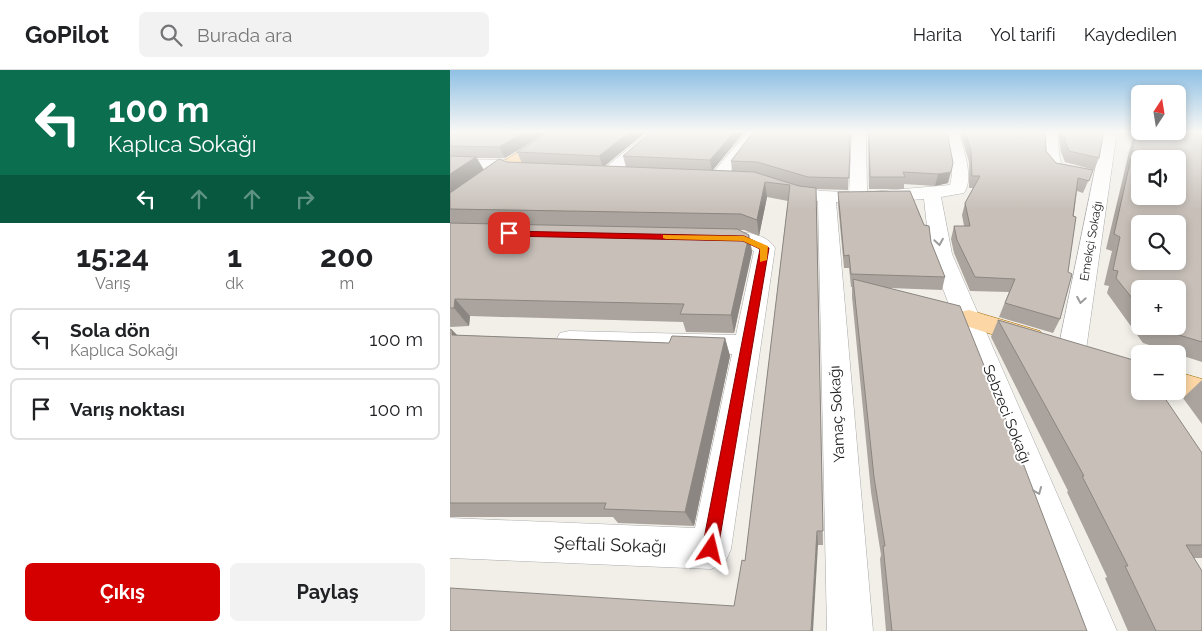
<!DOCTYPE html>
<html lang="tr">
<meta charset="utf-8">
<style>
:root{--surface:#fff;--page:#f2f2f2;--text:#202124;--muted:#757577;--line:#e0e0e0;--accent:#d40000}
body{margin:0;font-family:Raleway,sans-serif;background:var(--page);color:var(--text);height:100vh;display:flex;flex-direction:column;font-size:19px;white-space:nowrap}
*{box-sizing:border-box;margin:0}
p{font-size:16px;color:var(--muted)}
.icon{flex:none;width:28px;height:28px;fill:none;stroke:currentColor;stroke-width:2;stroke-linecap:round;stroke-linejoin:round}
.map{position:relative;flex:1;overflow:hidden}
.sheet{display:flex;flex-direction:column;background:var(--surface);width:450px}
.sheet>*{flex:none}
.guide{background:#0b6e4f;color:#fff;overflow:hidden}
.needle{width:32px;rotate:12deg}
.buttons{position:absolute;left:681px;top:15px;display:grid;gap:10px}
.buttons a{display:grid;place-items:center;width:55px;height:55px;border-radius:8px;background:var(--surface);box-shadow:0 2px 8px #0003;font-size:25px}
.pin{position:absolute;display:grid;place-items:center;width:42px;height:42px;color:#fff;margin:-21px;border-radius:10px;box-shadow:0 2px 8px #0006}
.me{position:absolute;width:55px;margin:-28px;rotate:10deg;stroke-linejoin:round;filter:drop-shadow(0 0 4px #0008)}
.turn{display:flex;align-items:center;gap:18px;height:105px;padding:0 25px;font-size:22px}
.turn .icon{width:65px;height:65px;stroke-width:2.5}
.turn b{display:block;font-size:35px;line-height:42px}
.lanes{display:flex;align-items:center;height:48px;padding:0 25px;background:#0003;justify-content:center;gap:25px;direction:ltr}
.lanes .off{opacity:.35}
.eta{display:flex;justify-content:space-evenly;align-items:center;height:85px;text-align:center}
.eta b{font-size:30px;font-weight:700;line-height:35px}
.button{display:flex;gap:10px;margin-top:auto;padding:10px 25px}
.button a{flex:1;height:58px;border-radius:8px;background:var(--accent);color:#fff;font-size:20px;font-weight:700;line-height:58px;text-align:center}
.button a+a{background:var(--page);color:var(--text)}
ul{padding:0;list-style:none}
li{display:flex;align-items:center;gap:15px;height:62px;margin:0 10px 8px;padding:0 15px;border:2px solid var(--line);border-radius:8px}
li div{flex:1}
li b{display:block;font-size:19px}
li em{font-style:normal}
header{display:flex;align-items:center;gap:30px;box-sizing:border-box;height:70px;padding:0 25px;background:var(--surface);border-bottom:1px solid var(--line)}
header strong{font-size:24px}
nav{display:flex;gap:28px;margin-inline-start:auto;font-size:18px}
.search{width:350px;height:45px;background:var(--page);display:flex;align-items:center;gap:12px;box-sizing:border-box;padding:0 18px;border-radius:8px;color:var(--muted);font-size:19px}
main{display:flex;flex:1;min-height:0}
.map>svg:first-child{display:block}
</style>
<header>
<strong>GoPilot</strong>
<div class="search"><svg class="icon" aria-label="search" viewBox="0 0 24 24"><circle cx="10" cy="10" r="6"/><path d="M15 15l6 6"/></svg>Burada ara</div>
<nav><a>Harita</a><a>Yol tarifi</a><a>Kaydedilen</a></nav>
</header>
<main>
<section class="sheet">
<div class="guide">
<div class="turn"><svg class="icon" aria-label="left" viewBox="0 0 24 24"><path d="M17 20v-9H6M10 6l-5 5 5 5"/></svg><div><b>100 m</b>Kaplıca Sokağı</div></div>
<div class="lanes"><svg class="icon" aria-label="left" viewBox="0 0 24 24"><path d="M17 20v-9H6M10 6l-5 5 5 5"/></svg><svg class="icon off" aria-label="ahead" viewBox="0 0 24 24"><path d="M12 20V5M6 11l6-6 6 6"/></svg><svg class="icon off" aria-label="ahead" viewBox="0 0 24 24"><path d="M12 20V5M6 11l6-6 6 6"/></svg><svg class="icon off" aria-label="right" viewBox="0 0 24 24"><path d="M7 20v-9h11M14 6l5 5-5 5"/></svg></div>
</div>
<div class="eta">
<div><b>15:24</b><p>Varış</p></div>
<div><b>1</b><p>dk</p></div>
<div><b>200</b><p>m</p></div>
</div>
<ul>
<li><svg class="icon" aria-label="left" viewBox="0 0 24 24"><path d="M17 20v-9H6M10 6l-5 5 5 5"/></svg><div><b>Sola dön</b><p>Kaplıca Sokağı</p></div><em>100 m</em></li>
<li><svg class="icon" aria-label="arrive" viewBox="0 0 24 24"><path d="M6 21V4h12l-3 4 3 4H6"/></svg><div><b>Varış noktası</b></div><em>100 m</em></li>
</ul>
<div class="button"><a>Çıkış</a><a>Paylaş</a></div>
</section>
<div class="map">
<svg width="752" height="561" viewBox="0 0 752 561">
<rect width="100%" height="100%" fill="#f2efe9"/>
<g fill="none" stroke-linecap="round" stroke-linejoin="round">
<!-- minor casing -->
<g stroke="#a9a9a9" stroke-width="1">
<g id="minor">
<polygon points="200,61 214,61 162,108 150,108 148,105 150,102"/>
<polygon points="298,61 311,61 273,111 261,111 259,108 261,105"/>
<path d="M402 61H416L417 122H419L500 115 502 105 495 61H509C512 78 525 107 514 123L491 127 502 184 667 561H621L480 184 474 129 419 133 386 132 423 561H377L368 131 325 123 323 119 325 115 331 114 372 121 399 122Z"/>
<polygon points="593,61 607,61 610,91 614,96 639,101 641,104 639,107 633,109 603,103 594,92"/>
<polygon points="653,61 667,61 636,280 632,287 622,290 612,287 608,280"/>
<path d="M0 89 57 90 69 96 83 98 85 101C78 110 62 105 54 100L0 99Z"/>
<path d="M263 162C283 162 313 159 325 178L281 479 275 493 261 499 0 488V448L245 458 282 284 119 279 110 277 106 270 110 263 119 261 286 265 304 181 291 174 256 172 253 168 256 164Z"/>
</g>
</g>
<!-- major casing -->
<g stroke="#a06b00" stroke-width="1">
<g id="major">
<polygon points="103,61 119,61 62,98 6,140 0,141 0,128 52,92"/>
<polygon points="519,240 590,261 594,268 590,275 581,277 510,254 506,248 510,242"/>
<polygon points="728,302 752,309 752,333 718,321 728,321"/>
</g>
</g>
<!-- minor -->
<use href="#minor" fill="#fff" fill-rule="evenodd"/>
<!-- major -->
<use href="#major" fill="#fcd6a4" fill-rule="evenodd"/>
</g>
<!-- wall -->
<g fill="#aba49e" fill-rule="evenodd">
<polygon points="0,61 99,61 55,88 27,88 34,100 57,92 72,93 67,82 197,61 155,96 176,97 173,86 202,61 295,61 263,100 282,101 281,91 400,61 398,120 366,119 373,475 368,475 284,536 295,491 338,131 317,127 309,166 294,160 289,160 299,165 302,182 284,263 236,262 233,252 20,246 19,256 0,257"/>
<polygon points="418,61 497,61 498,113 485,116 454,114 454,119 419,119"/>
<polygon points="510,61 595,61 596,81 606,93 643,100 633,123 627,121 610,249 603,263 549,247 559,222 520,221 504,183 501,169 504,156 514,156 512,145 515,133 523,118 519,118 519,92"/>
<polygon points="608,61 654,61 649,88 644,100 615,92 611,82"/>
<path d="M684 61H752V292L693 273 657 223 659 216 654 215 662 181 656 179ZM690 219 728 256H690Z"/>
<polygon points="388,122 474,155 495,207 492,220 439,218 637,561 436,561 430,489 431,485 421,422 402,227 402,217 401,217 399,198 394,198 388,134"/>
<polygon points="548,250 752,383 752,488 744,488 752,561 678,561 655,508 657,507 617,422 618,421 541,267"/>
<polygon points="0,259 2,260 7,265 219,273 275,268 280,286 244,456 168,453 163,447 0,447"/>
<polygon points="752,310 752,354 733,328"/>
</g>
<!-- shaded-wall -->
<g fill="#8b8681">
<polygon points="77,61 99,61 55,88 49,77"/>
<polygon points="181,61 197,61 153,97 149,86"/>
<polygon points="285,61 295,61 262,101 260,90"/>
<polygon points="26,87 35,102 0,126 0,104"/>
<polygon points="501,102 498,113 485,116 488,104"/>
<polygon points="315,112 317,127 309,166 307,150"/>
<polygon points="299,165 302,182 284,263 281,245"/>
<polygon points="5,229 20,246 19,256 4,238"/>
<polygon points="2,260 19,277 2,265"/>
<polygon points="275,268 280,286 244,456 235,442"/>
<polygon points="367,461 368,475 363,561 361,561"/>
</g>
<!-- building -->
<g fill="#c7bfb8" stroke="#8b8681" fill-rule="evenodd">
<polygon points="0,61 77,61 49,77 0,76"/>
<polygon points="101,61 181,61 149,86 67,82"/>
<polygon points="202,61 285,61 260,90 173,86"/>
<polygon points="304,61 400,61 399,108 358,107 307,92 281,91"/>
<polygon points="419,61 497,61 503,93 501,102 488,104 453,102 455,107 420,107"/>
<polygon points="515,61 595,61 596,81 606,93 643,100 639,111 628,108 623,146 626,147 618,202 622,204 610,249 555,233 565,209 525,207 507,170 504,156 520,156 515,133 530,106 522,106 521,81"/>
<polygon points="614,61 654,61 649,88 619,81 615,71"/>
<path d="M687 61H752V272L706 258 704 256H728V219H690V238L666 208 668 201 663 200 670 167 664 164ZM690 89H728V126H690ZM690 154H728V191H690Z"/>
<polygon points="0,86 26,87 0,104"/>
<polygon points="49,89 57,92 304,102 349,116 366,118 373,461 367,461 361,561 0,561 0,518 284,536 292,490 295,491 340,115 315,112 307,150 291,144 0,139 0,123"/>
<polygon points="460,121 474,155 479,156 481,172 495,207 401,204 399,185 394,186 388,122"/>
<polygon points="0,153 287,159 299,165 281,245 230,244 234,234 5,229 4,238 0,238"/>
<polygon points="403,209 510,236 568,380 637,561 442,561 433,476 435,476 424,407"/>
<polygon points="548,250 690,292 690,321 710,321 752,383 752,475 736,475 752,501 752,561 706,561 675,496 678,496 632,406 634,406"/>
<polygon points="0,259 2,260 2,265 219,273 222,266 275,268 235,442 154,439 156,433 0,433"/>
</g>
<!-- one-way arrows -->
<defs><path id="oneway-chevron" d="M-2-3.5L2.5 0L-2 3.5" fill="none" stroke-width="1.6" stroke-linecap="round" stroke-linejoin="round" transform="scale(1.25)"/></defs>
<g stroke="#9c9c9c">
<use href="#oneway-chevron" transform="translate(489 172) rotate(81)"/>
<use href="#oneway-chevron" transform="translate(631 230) rotate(100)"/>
<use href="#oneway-chevron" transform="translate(588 421) rotate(68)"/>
</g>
<!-- sky -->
<linearGradient id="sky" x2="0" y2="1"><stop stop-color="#8fc0e4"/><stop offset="0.44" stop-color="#f9f8f5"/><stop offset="1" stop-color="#f9f8f5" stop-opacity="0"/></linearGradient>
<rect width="752" height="140" fill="url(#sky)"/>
<!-- route -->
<polygon fill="#d40000" stroke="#8a0000" points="56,161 294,166 319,178 267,485 261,488 255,485 252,479 310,179 293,171 59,166 56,165"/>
<!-- slow -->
<polygon fill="#f59e0b" points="213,165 294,166 318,176 317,190 310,192 310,179 293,171 216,169 213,168"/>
<g text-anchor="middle" stroke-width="4" stroke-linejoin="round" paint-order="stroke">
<!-- far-street labels -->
<g font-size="12" fill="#222" stroke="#fff">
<text transform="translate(641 171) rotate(-80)" y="4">Emekçi Sokağı</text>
</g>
<!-- street labels -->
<g font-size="15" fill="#222" stroke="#fff">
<text transform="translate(387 344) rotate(-93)" y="5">Yamaç Sokağı</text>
<text transform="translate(557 344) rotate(68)" y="5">Sebzeci Sokağı</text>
</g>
<!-- near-street labels -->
<g font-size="18" fill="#222" stroke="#fff">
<text transform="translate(160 475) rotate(2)" y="6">Şeftali Sokağı</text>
</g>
</g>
</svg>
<div class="buttons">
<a><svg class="needle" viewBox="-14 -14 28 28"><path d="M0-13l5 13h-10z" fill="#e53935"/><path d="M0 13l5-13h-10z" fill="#757577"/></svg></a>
<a><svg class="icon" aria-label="sound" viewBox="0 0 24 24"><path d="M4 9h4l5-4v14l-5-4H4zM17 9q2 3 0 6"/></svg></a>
<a><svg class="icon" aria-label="search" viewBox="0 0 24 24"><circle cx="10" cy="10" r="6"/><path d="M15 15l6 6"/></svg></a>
<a>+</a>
<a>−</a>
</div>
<div class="pin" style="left:59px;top:163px;background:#d93025"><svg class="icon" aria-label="arrive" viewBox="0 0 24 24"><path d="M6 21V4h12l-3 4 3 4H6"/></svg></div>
<svg class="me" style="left:261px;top:479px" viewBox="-20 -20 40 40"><path d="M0-17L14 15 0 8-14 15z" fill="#d40000" stroke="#fff" stroke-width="4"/></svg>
</div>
</main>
